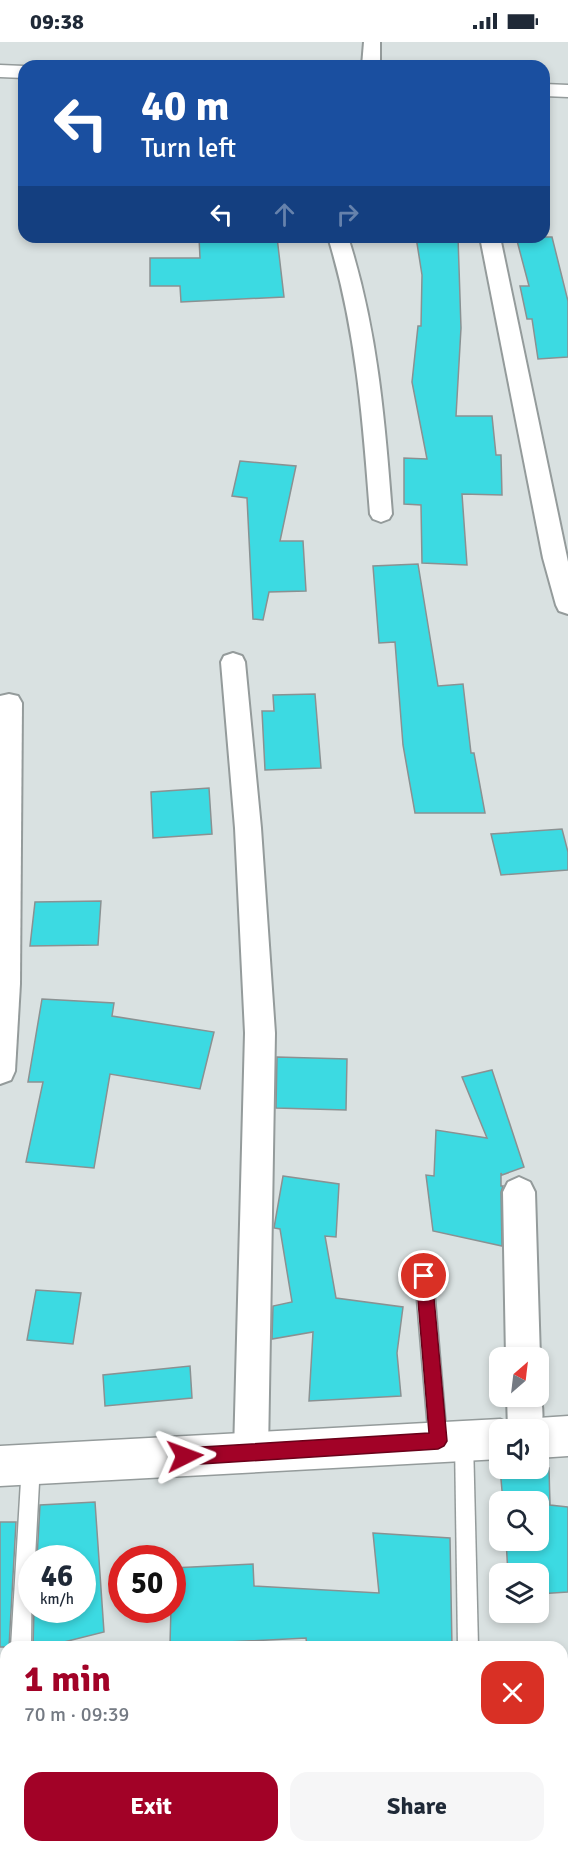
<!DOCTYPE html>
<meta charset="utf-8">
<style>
:root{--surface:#fff;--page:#f6f6f7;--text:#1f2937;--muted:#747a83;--accent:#a20227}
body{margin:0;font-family:Signika,sans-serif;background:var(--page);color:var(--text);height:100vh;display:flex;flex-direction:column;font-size:22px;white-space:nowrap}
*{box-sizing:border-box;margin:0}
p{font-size:20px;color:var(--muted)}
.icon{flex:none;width:33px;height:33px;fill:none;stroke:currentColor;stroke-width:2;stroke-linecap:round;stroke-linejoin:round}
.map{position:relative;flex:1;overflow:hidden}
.side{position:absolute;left:0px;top:1599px;width:568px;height:212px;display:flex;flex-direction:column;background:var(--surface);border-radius:18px 18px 0 0;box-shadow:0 3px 9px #0003}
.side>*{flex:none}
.guide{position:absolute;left:18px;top:18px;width:532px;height:183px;border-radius:18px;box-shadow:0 3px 9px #0003;background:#1a4fa0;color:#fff;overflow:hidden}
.needle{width:39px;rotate:28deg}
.controls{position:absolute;left:489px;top:1305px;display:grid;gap:12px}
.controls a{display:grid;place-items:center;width:60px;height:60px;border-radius:12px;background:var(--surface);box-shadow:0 3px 9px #0003;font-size:30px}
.speed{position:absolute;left:18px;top:1503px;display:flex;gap:12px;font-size:30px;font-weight:700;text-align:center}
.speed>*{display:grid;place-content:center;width:78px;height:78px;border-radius:50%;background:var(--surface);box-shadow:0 3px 9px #0003;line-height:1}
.speed small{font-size:15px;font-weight:400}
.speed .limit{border:9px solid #d22;background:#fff;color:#111}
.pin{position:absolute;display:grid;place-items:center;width:51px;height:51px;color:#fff;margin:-26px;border:3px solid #fff;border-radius:50%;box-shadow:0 2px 6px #0007}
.me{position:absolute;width:66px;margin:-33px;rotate:87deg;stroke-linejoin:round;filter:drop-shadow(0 0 4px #0008)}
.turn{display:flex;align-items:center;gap:21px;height:126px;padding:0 24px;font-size:27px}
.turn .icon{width:78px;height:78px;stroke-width:2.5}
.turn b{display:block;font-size:42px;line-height:51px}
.lanes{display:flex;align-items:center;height:57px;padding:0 24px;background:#0003;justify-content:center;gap:30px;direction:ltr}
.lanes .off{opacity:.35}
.round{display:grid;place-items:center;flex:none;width:63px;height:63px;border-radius:18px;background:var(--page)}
.headline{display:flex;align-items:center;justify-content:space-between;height:102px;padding:0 24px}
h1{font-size:36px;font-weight:700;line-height:45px;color:var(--accent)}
.button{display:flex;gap:12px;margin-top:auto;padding:12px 24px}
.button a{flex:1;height:69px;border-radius:18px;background:var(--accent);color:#fff;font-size:24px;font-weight:700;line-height:69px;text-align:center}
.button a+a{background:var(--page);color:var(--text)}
.status{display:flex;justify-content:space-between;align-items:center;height:42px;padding:0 30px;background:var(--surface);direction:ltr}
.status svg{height:16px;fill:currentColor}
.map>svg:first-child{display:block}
</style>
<div class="status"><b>09:38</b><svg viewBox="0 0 49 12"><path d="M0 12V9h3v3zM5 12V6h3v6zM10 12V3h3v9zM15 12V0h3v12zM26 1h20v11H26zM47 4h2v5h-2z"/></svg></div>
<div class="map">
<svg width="568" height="1810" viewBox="0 0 568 1810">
<rect width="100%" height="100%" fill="#d9e1e1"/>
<!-- building -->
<g fill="#3cdae2" stroke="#8a9192" stroke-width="1.5">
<polygon points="199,195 277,195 284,255 181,260 180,244 150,244 150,216 200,216"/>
<polygon points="416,195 458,195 461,286 456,374 492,374 496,413 501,413 502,453 462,452 467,523 422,521 421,463 404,462 404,416 427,417 412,340 418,284 421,284 422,233"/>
<polygon points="516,195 552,195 568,259 568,315 538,317 532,277 527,277 520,244 529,244"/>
<polygon points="240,419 296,424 280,499 303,499 306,549 269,550 263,578 253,577 247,456 232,454"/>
<polygon points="418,522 438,644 463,642 471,711 474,711 485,771 415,771 403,703 395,600 379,601 373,524"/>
<polygon points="315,652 321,726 265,728 262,669 274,669 273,653"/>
<polygon points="209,746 212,792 153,796 151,750"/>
<polygon points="562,787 568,810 568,828 501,833 491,792"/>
<polygon points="101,859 98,903 30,904 35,860"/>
<polygon points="42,957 114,961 112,974 214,990 200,1047 110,1032 94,1126 26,1120 43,1040 28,1040"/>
<polygon points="277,1015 347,1017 346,1068 276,1066"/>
<polygon points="492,1028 524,1125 502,1133 501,1131 501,1144 503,1144 501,1150 502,1204 433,1189 426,1133 434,1134 436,1088 487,1096 462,1035"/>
<polygon points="283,1134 339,1142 336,1195 325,1194 336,1256 403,1265 397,1311 401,1354 309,1359 313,1290 272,1297 273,1264 292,1260 280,1187 274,1186"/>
<polygon points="36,1248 81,1251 73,1302 27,1298"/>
<polygon points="190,1324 192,1356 105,1364 103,1333"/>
<polygon points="500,1426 549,1426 550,1463 568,1465 568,1550 538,1552 538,1532 508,1532 506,1498 538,1498 538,1460 503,1460"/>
<polygon points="95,1460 104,1590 44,1605 33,1605 34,1568 82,1568 82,1516 37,1516 40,1463"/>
<polygon points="0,1480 16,1480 9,1605 0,1605"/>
<polygon points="373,1491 450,1496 452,1605 307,1605 306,1596 170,1603 172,1526 253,1522 254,1544 379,1551"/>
</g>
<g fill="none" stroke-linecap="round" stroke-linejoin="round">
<!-- service casing -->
<g stroke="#949b9b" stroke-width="3">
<g id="service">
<polygon points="424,1226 430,1228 433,1234 447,1399 444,1405 438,1408 432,1405 429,1399 415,1234 418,1228"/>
<polygon points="464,1389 470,1392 473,1398 478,1605 458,1605 455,1398 458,1392"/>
<polygon points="31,1413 38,1415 40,1422 35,1516 32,1516 31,1605 11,1605 22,1422 24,1415"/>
</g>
</g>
<!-- minor casing -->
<g stroke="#949b9b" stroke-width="4">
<g id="minor">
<polygon points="364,0 380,0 380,24 362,24"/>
<path d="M328 195H348C377 285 385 378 392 472L389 477 381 480 373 477 370 472C363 378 356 286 328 195Z"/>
<polygon points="480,195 500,195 568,520 568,572 559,569 556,563 543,516"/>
<polygon points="233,611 242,614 245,620 261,786 275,991 268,1411 263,1423 251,1428 239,1423 234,1411 245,991 235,786 221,620 224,614"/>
<polygon points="9,652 18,654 22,661 20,942 15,1029 11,1038 0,1042 0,654"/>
<polygon points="519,1135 530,1140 535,1150 540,1316 538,1319 538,1316 506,1316 503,1150 508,1140"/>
<path d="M538 1348C544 1362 544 1384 538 1397V1388H508L507 1354H538Z"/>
</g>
</g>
<!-- tertiary casing -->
<g stroke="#949b9b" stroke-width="3">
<g id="tertiary">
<polygon points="0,23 24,24 24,36 0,35"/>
<polygon points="544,42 568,43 568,55 544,54"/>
</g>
</g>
<!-- secondary casing -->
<g stroke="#949b9b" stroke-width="3">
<g id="secondary">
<polygon points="568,1374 568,1414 538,1416 538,1388 521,1388 524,1382 538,1376"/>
<polygon points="500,1377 514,1383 516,1388 500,1388 500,1417 0,1444 0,1404"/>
</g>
</g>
<!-- service -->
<use href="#service" fill="#fff" fill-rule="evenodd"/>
<!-- minor -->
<use href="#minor" fill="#fff" fill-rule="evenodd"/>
<!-- tertiary -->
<use href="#tertiary" fill="#fff" fill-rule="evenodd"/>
<!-- secondary -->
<use href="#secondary" fill="#fff" fill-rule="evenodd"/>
</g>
<!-- route -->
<polygon fill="#a20227" stroke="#690119" stroke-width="1.5" points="424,1227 430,1229 432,1234 447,1399 444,1404 438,1407 185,1423 179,1420 177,1414 179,1408 185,1406 429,1391 416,1234 419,1229"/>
</svg>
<div class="controls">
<a><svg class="needle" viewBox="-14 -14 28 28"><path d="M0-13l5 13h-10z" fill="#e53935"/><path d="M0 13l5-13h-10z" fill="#747a83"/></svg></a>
<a><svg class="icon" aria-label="sound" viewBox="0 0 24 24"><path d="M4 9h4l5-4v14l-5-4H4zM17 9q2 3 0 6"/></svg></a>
<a><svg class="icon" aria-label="search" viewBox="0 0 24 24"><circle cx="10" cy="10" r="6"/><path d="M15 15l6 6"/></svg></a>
<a><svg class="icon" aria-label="layers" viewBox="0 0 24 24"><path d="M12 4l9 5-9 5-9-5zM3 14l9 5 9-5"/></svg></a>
</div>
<div class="speed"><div>46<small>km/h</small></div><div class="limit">50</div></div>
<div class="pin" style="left:424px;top:1234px;background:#d93025"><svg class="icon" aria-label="arrive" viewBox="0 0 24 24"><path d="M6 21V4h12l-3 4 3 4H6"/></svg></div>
<svg class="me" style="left:185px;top:1414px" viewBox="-20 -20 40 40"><path d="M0-17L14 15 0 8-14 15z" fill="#a20227" stroke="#fff" stroke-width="4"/></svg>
<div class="guide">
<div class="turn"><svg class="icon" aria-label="left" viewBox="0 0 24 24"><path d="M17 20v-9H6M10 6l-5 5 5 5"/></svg><div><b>40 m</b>Turn left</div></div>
<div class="lanes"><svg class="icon" aria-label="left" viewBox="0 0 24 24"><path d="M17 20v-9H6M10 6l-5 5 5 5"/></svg><svg class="icon off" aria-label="ahead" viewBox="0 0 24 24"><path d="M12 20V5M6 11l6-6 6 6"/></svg><svg class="icon off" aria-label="right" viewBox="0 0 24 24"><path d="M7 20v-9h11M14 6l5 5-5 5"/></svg></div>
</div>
<section class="side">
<div class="headline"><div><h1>1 min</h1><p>70 m · 09:39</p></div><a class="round" style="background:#d93025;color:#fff"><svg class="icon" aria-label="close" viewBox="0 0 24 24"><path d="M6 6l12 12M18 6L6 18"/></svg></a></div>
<div class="button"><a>Exit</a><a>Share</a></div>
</section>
</div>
